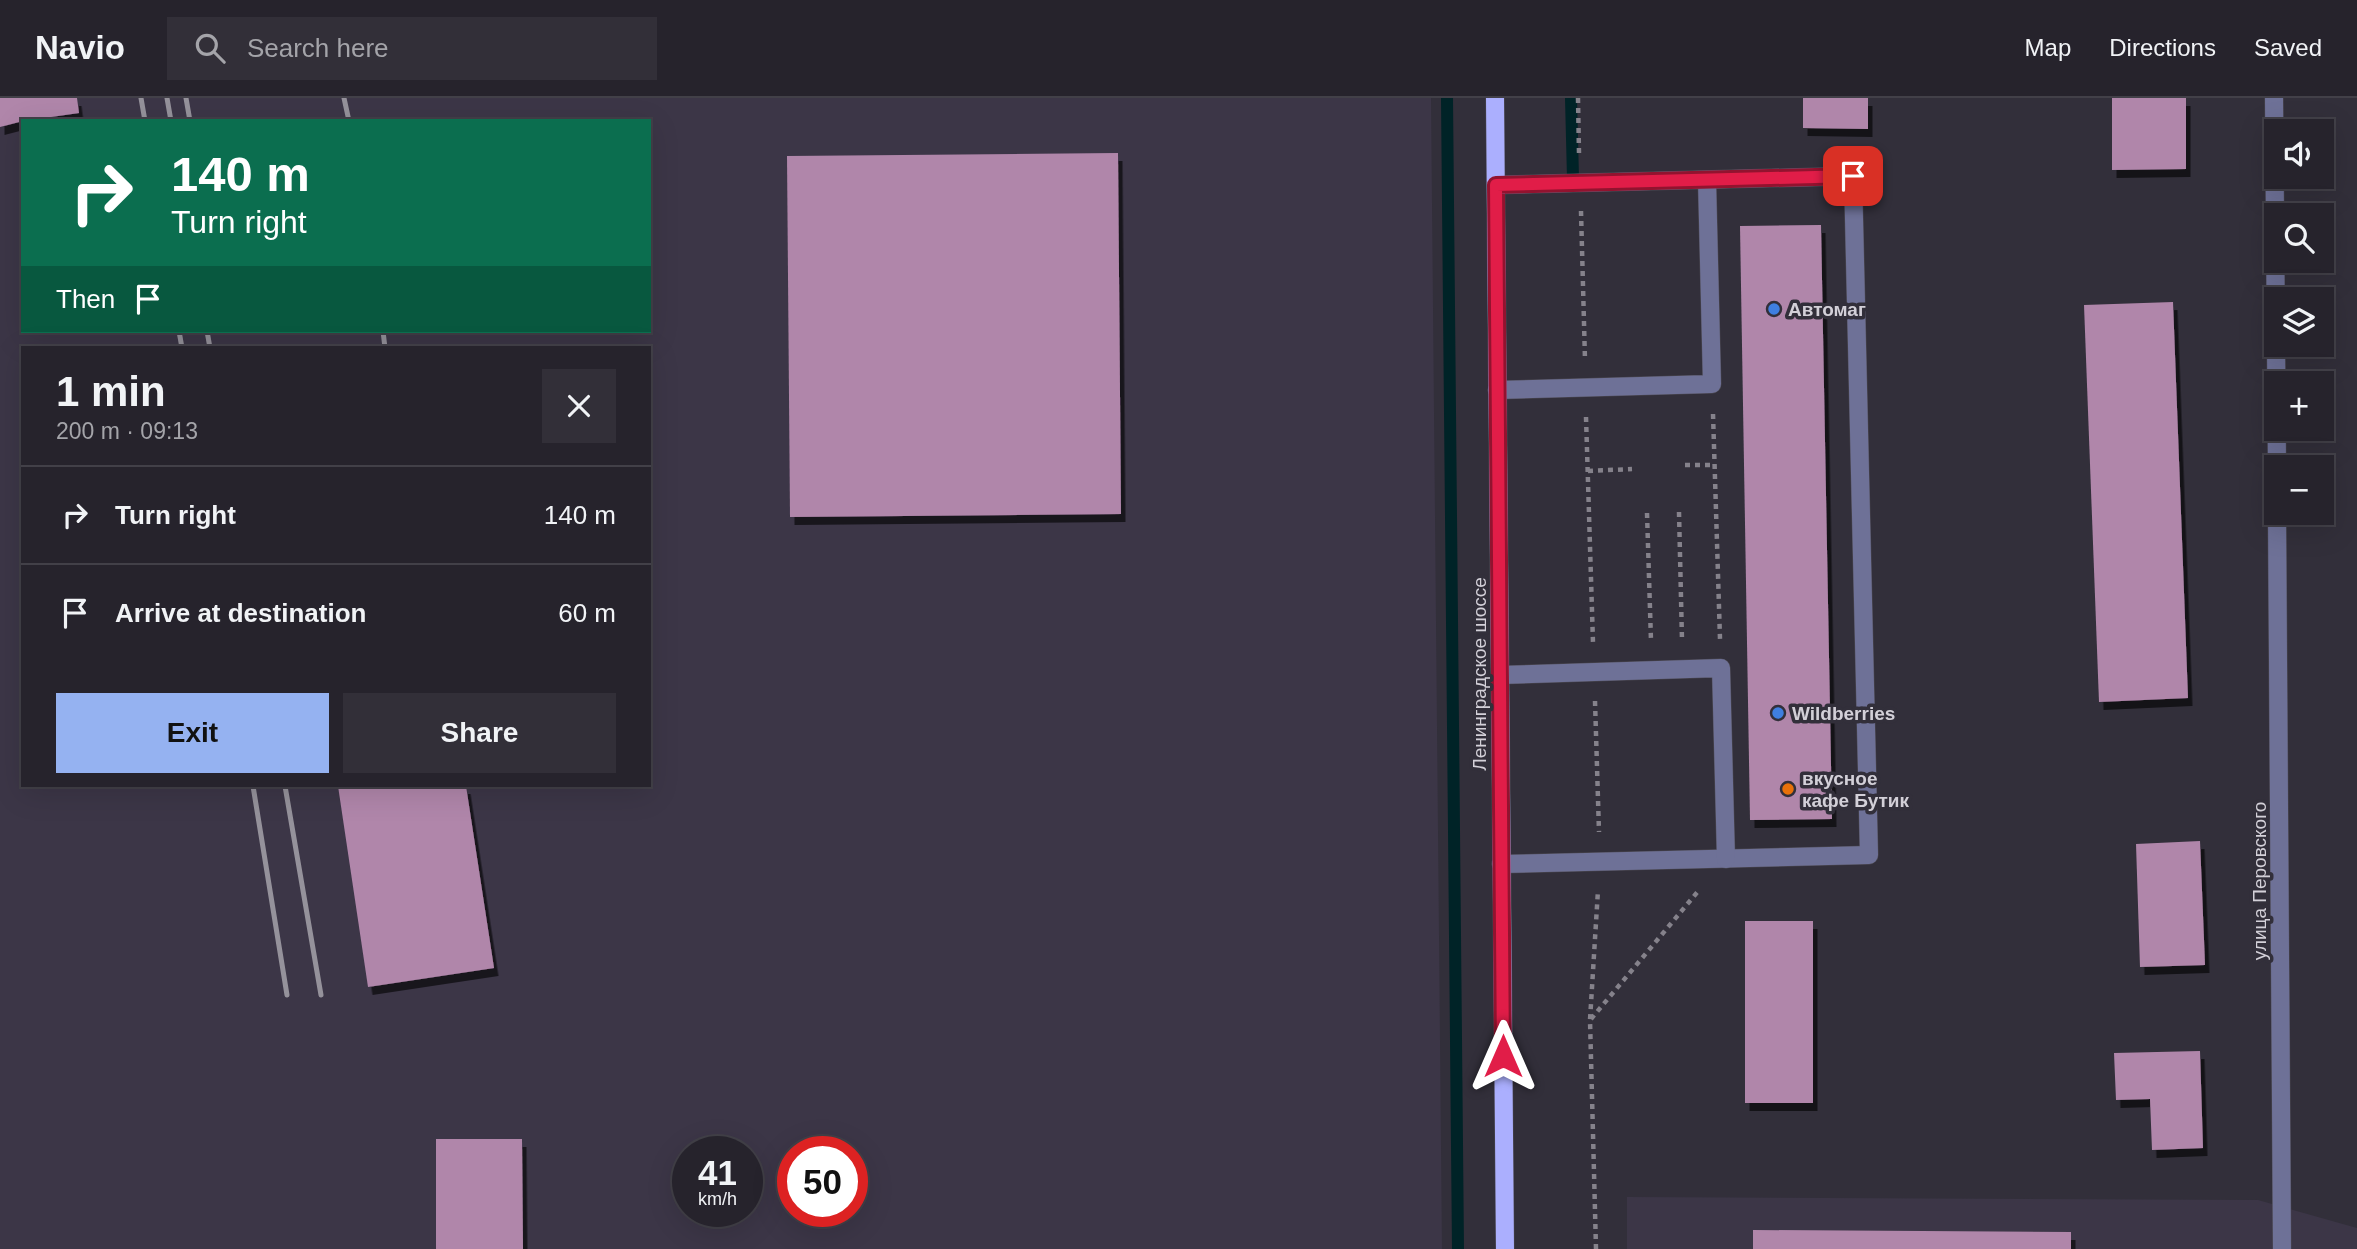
<!DOCTYPE html>
<meta charset="utf-8">
<style>
:root{--surface:#26232c;--page:#322f38;--text:#f1f3f6;--muted:#a4a4a9;--line:#424048;--accent:#95b2f1}
body{margin:0;font-family:Arial,sans-serif;background:var(--page);color:var(--text);height:100vh;display:flex;flex-direction:column;font-size:26px;white-space:nowrap}
*{box-sizing:border-box;margin:0}
p{font-size:23px;color:var(--muted)}
.icon{flex:none;width:38px;height:38px;fill:none;stroke:currentColor;stroke-width:2;stroke-linecap:round;stroke-linejoin:round}
.map{position:relative;flex:1;overflow:hidden}
.panel{position:absolute;left:21px;top:248px;width:630px;height:441px;display:flex;flex-direction:column;background:var(--surface);border-radius:0px;box-shadow:0 7px 28px #0002,0 0 0 2px var(--line)}
.panel>*{flex:none}
.banner{position:absolute;left:21px;top:21px;width:630px;height:214px;border-radius:0px;box-shadow:0 7px 28px #0002,0 0 0 2px var(--line);background:#0b6e4f;color:#fff;overflow:hidden}
.fabs{position:absolute;left:2264px;top:21px;display:grid;gap:14px}
.fabs a{display:grid;place-items:center;width:70px;height:70px;border-radius:0px;background:var(--surface);box-shadow:0 7px 28px #0002,0 0 0 2px var(--line);font-size:35px}
.speed{position:absolute;left:672px;top:1038px;display:flex;gap:14px;font-size:35px;font-weight:700;text-align:center}
.speed>*{display:grid;place-content:center;width:91px;height:91px;border-radius:50%;background:var(--surface);box-shadow:0 7px 28px #0002,0 0 0 2px var(--line);line-height:1}
.speed small{font-size:18px;font-weight:400}
.speed .limit{border:10px solid #d22;background:#fff;color:#111}
.pin{position:absolute;display:grid;place-items:center;width:60px;height:60px;color:#fff;margin:-30px;border-radius:14px;box-shadow:0 4px 10px #0006}
.me{position:absolute;width:77px;margin:-38px;rotate:0deg;stroke-linejoin:round;filter:drop-shadow(0 0 5px #0008)}
.turn{display:flex;align-items:center;gap:24px;height:147px;padding:0 35px;font-size:32px}
.turn .icon{width:91px;height:91px;stroke-width:2.5}
.turn b{display:block;font-size:49px;line-height:60px}
.then{display:flex;align-items:center;height:66px;padding:0 35px;background:#0003;gap:14px;font-size:26px}
.round{display:grid;place-items:center;flex:none;width:74px;height:74px;border-radius:0px;background:var(--page)}
.overview{display:flex;align-items:center;justify-content:space-between;height:119px;padding:0 35px}
h1{font-size:42px;font-weight:700;line-height:52px}
.primary-button{display:flex;gap:14px;margin-top:auto;padding:14px 35px}
.primary-button a{flex:1;height:80px;border-radius:0px;background:var(--accent);color:#111;font-size:28px;font-weight:700;line-height:80px;text-align:center}
.primary-button a+a{background:var(--page);color:var(--text)}
ul{padding:0;list-style:none}
li{display:flex;align-items:center;gap:21px;height:98px;padding:0 35px;border-top:2px solid var(--line)}
li div{flex:1}
li b{display:block;font-size:26px}
li em{font-style:normal}
header{display:flex;align-items:center;gap:42px;box-sizing:border-box;height:98px;padding:0 35px;background:var(--surface);border-bottom:2px solid var(--line)}
header strong{font-size:33px}
nav{display:flex;gap:38px;margin-inline-start:auto;font-size:24px}
.search{width:490px;height:63px;background:var(--page);display:flex;align-items:center;gap:18px;box-sizing:border-box;padding:0 24px;border-radius:0px;color:var(--muted);font-size:26px}
.map>svg:first-child{display:block}
</style>
<header>
<strong>Navio</strong>
<div class="search"><svg class="icon" aria-label="search" viewBox="0 0 24 24"><circle cx="10" cy="10" r="6"/><path d="M15 15l6 6"/></svg>Search here</div>
<nav><a>Map</a><a>Directions</a><a>Saved</a></nav>
</header>
<div class="map">
<svg width="2357" height="1151" viewBox="0 0 2357 1151">
<defs>
<filter id="shadow"><feDropShadow dx="4.5" dy="8" stdDeviation="0" flood-color="#0009"/></filter>
</defs>
<rect width="100%" height="100%" fill="#322f3a"/>
<!-- built -->
<g fill="#3c3647" fill-rule="evenodd">
<path d="M0 0H1431L1442 1151H0ZM23 23H649V233H23ZM23 250H649V688H23ZM688 1054H747V1113H688ZM793 1054H852V1113H793Z"/>
<polygon points="1627,1099 2258,1102 2357,1130 2357,1151 1627,1151"/>
</g>
<g fill="none" stroke-linecap="round" stroke-linejoin="round">
<!-- stream -->
<g stroke="#002327" stroke-width="12">
<polyline points="1447,0 1458,1151"/>
<polyline points="1571,0 1573,80"/>
</g>
</g>
<!-- building -->
<g fill="#b086aa" filter="url(#shadow)">
<polygon points="0,0 77,0 79,15 23,23 0,29"/>
<polygon points="1803,0 1868,0 1868,31 1803,30"/>
<polygon points="2112,0 2186,0 2186,71 2112,72"/>
<polygon points="1118,55 1121,416 790,419 787,58"/>
<polygon points="1821,127 1832,721 1750,722 1740,128"/>
<polygon points="2173,204 2188,600 2099,604 2084,207"/>
<polygon points="338,688 466,688 494,870 368,889"/>
<polygon points="2200,743 2205,867 2140,869 2136,746"/>
<rect x="1745" y="823" width="68" height="182"/>
<polygon points="2200,953 2203,1050 2152,1052 2150,1001 2116,1002 2114,955"/>
<polygon points="436,1041 522,1041 523,1151 436,1151"/>
<polygon points="1753,1132 2071,1134 2071,1151 1753,1151"/>
</g>
<g fill="none" stroke-linecap="round" stroke-linejoin="round">
<!-- minor casing -->
<g stroke="#4f4c56" stroke-width="19">
<g id="minor">
<polyline points="2274,0 2277,369"/>
<polyline points="1496,87 1853,78 1869,757 1501,766"/>
<polyline points="1497,292 1712,286 1707,82"/>
<polyline points="2277,415 2282,1151"/>
<polyline points="1500,577 1721,570 1726,761"/>
</g>
</g>
<!-- major casing -->
<g stroke="#4f4c56" stroke-width="19">
<polyline id="major" points="1495,0 1505,1151"/>
</g>
<!-- path -->
<g stroke="#85828b" stroke-width="4.5" stroke-dasharray="5 5" stroke-linecap="butt">
<polyline points="1578,0 1579,55"/>
<polyline points="1581,113 1585,262"/>
<polyline points="1713,316 1720,541"/>
<polyline points="1586,319 1593,545"/>
<polyline points="1685,367 1715,367"/>
<polyline points="1588,373 1632,371"/>
<polyline points="1679,414 1682,542"/>
<polyline points="1647,415 1651,543"/>
<polyline points="1595,603 1599,734"/>
<polyline points="1591,921 1700,791"/>
<polyline points="1596,1151 1590,922 1598,792"/>
</g>
<!-- minor -->
<use href="#minor" stroke="#6e7197" stroke-width="18"/>
<!-- major -->
<use href="#major" stroke="#abaffe" stroke-width="18"/>
<!-- rail -->
<g stroke="#95929b" stroke-width="5">
<polyline points="141,0 145,23"/>
<polyline points="167,0 171,23"/>
<polyline points="186,0 190,23"/>
<polyline points="344,0 349,23"/>
<polyline points="179,233 182,250"/>
<polyline points="207,233 210,250"/>
<polyline points="383,233 385,250"/>
<polyline points="253,688 287,897"/>
<polyline points="285,688 321,897"/>
</g>
</g>
<g fill="none" stroke-linecap="round" stroke-linejoin="round">
<!-- route casing -->
<g stroke="#92132f" stroke-width="18">
<polyline id="route" points="1503,958 1496,87 1853,78"/>
</g>
<!-- route -->
<use href="#route" stroke="#e11d48" stroke-width="12"/>
</g>
<!-- markers -->
<g fill="#3f7fe0" stroke="#322f3a" stroke-width="2.5">
<circle cx="1774" cy="211" r="7"/>
<circle cx="1778" cy="615" r="7"/>
</g>
<circle fill="#e8710a" stroke="#322f3a" stroke-width="2.5" cx="1788" cy="691" r="7"/>
<g text-anchor="middle" stroke-width="7" stroke-linejoin="round" paint-order="stroke">
<!-- poi labels -->
<g font-size="19" font-weight="bold" fill="#d3d0d8" stroke="#322f3a" text-anchor="start">
<text x="1788" y="218">Автомаг</text>
<text x="1792" y="622">Wildberries</text>
<text x="1802" y="687">вкусное<tspan x="1802" dy="22">кафе Бутик</tspan></text>
</g>
<!-- street labels -->
<g font-size="19" fill="#d3d0d8" stroke="#322f3a">
<text transform="translate(1479 576) rotate(-90)" y="7">Ленинградское шоссе</text>
<text transform="translate(2259 783) rotate(-90)" y="7">улица Перовского</text>
</g>
</g>
</svg>
<div class="fabs">
<a><svg class="icon" aria-label="sound" viewBox="0 0 24 24"><path d="M4 9h4l5-4v14l-5-4H4zM17 9q2 3 0 6"/></svg></a>
<a><svg class="icon" aria-label="search" viewBox="0 0 24 24"><circle cx="10" cy="10" r="6"/><path d="M15 15l6 6"/></svg></a>
<a><svg class="icon" aria-label="layers" viewBox="0 0 24 24"><path d="M12 4l9 5-9 5-9-5zM3 14l9 5 9-5"/></svg></a>
<a>+</a>
<a>−</a>
</div>
<div class="speed"><div>41<small>km/h</small></div><div class="limit">50</div></div>
<div class="pin" style="left:1853px;top:78px;background:#d93025"><svg class="icon" aria-label="arrive" viewBox="0 0 24 24"><path d="M6 21V4h12l-3 4 3 4H6"/></svg></div>
<svg class="me" style="left:1503px;top:958px" viewBox="-20 -20 40 40"><path d="M0-17L14 15 0 8-14 15z" fill="#e11d48" stroke="#fff" stroke-width="4"/></svg>
<div class="banner">
<div class="turn"><svg class="icon" aria-label="right" viewBox="0 0 24 24"><path d="M7 20v-9h11M14 6l5 5-5 5"/></svg><div><b>140 m</b>Turn right</div></div>
<div class="then">Then<svg class="icon" aria-label="arrive" viewBox="0 0 24 24"><path d="M6 21V4h12l-3 4 3 4H6"/></svg></div>
</div>
<section class="panel">
<div class="overview"><div><h1>1 min</h1><p>200 m · 09:13</p></div><a class="round"><svg class="icon" aria-label="close" viewBox="0 0 24 24"><path d="M6 6l12 12M18 6L6 18"/></svg></a></div>
<ul>
<li><svg class="icon" aria-label="right" viewBox="0 0 24 24"><path d="M7 20v-9h11M14 6l5 5-5 5"/></svg><div><b>Turn right</b></div><em>140 m</em></li>
<li><svg class="icon" aria-label="arrive" viewBox="0 0 24 24"><path d="M6 21V4h12l-3 4 3 4H6"/></svg><div><b>Arrive at destination</b></div><em>60 m</em></li>
</ul>
<div class="primary-button"><a>Exit</a><a>Share</a></div>
</section>
</div>
